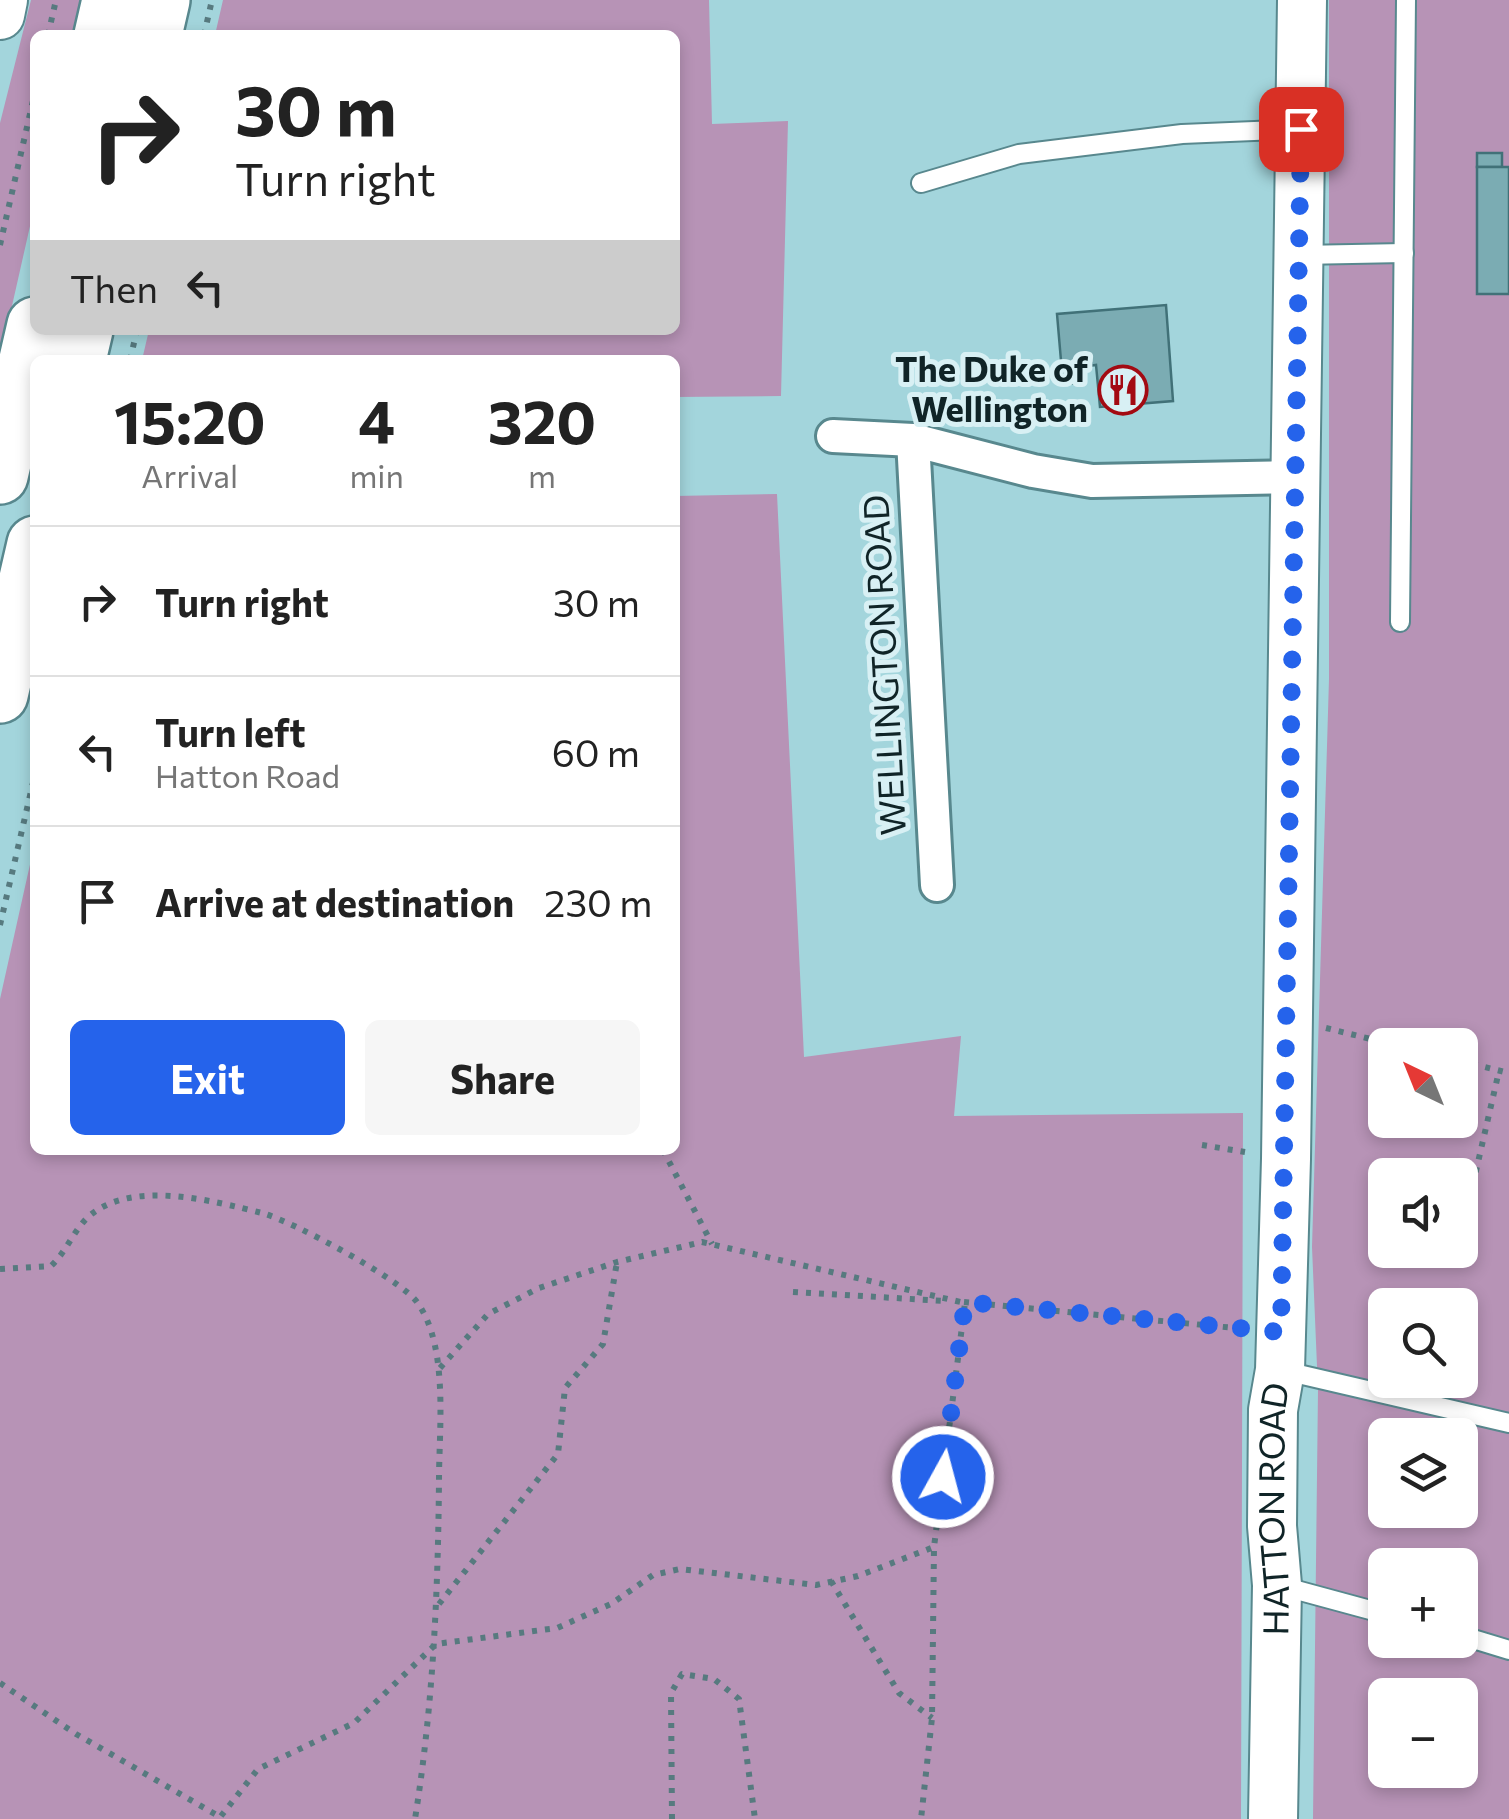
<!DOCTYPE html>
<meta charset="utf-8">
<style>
:root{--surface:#fff;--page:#f6f6f6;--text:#222;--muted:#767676;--line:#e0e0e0;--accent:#2563eb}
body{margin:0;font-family:Commissioner,sans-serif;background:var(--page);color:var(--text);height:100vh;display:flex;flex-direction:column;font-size:38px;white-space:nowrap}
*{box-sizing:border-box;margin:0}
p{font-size:32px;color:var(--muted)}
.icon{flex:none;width:55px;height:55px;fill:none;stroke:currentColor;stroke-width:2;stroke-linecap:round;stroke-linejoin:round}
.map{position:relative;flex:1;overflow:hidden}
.details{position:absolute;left:30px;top:355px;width:650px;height:800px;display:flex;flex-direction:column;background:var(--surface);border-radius:15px;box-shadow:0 5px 15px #0003}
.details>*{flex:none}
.top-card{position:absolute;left:30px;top:30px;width:650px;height:305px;border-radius:15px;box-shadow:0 5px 15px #0003;background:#fff;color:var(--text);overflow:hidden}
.needle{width:65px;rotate:317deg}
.buttons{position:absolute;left:1368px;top:1028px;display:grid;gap:20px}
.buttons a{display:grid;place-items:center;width:110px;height:110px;border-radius:15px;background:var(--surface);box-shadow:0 5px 15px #0003;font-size:50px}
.pin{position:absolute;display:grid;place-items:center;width:85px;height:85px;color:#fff;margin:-42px;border-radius:20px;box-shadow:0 5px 15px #0006}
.me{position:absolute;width:110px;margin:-55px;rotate:7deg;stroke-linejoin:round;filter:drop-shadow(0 0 8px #0008)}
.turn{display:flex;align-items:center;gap:35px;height:210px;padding:0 40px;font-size:45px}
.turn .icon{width:130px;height:130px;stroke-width:2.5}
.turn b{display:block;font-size:70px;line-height:85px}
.then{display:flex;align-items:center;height:95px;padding:0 40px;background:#0003;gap:20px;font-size:38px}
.eta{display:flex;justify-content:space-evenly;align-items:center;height:170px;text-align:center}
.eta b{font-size:60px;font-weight:700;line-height:70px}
.action{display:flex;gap:20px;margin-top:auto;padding:20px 40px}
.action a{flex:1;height:115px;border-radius:15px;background:var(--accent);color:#fff;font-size:40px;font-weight:700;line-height:115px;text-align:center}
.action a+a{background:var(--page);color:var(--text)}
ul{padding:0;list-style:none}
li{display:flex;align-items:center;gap:30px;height:150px;padding:0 40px;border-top:2px solid var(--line)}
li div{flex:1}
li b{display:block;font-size:38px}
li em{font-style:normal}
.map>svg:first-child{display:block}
</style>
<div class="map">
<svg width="1509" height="1819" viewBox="0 0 1509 1819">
<rect width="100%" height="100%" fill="#a3d5dc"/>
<!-- green -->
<g fill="#b793b6" fill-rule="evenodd">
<polygon points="31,0 81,0 73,35 35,35 35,204 0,359 0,123"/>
<polygon points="223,0 709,0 712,124 788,121 781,396 675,397 675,360 142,360 149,330 675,330 675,35 215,35"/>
<path d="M1329 0H1509V1819H1313L1318 1390 1312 1247 1329 679ZM1385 1045H1460V1120H1385ZM1385 1175H1460V1250H1385ZM1385 1305H1460V1380H1385ZM1385 1435H1460V1510H1385ZM1385 1565H1460V1640H1385ZM1385 1695H1460V1770H1385Z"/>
<polygon points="777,494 804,1057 961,1036 954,1116 1243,1113 1241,1819 0,1819 0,999 35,842 35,1150 675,1150 675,496"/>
</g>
<!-- building -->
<g fill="#7bacb3" stroke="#417178" stroke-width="2.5">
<rect x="1477" y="153" width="25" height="14"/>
<rect x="1477" y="167" width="32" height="127"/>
<polygon points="1166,305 1173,401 1100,407 1096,365 1080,367 1081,383 1063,384 1057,314"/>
</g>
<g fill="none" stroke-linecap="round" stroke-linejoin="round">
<!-- lane casing -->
<g stroke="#58888e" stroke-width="22">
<g id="lane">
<polyline points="921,183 1019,154 1182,134 1300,129"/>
<polyline points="1300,255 1404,253"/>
<polyline points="1400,622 1406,0"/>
<polyline points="1281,1370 1509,1423"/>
<polyline points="1278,1585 1385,1614"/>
<polyline points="1460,1635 1509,1650"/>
</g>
</g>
<!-- street casing -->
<g stroke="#58888e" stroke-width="38">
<g id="street">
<polyline points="833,436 913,440 1033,471 1092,481 1295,477"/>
<polyline points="913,440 937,885"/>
</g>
</g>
<!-- secondary casing -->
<g stroke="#58888e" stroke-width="52">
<g id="secondary">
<polyline points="0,15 3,0"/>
<path id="s1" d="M1273 1819 1277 1585 1272 1526 1273 1410 1280 1370 1286 1159 1302 0"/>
</g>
</g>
<!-- highway casing -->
<g stroke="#58888e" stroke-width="60">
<g id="highway">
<polyline points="102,35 110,0"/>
<polyline points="154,35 162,0"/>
<polyline points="78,360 85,330"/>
<polyline points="0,476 35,325"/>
<polyline points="0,695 35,544"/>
</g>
</g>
<!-- path -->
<g stroke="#577a7f" stroke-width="6" stroke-dasharray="5 8" stroke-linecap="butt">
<polyline points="48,35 56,0"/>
<polyline points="204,35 212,0"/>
<polyline points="0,245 35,92"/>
<polyline points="130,360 137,330"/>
<polyline points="0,925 35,774"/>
<polyline points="1326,1028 1395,1045"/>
<polyline points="1460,1061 1509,1073"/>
<polyline points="1202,1145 1245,1152"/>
<polyline points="663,1150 712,1244"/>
<polyline points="1467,1210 1499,1071"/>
<path d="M0 1269 51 1266C66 1252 73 1232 87 1218 130 1178 213 1201 262 1213 292 1221 400 1279 417 1302 449 1346 439 1428 439 1480 438 1595 433 1706 415 1819"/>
<polyline points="793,1292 946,1301"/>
<polyline points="964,1302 1245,1329"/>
<polyline points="440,1368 488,1314 539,1288 617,1262 702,1242 965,1303 934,1547 932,1718 921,1819"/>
<polyline points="831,1581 899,1693 932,1718"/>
<polyline points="439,1604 558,1454 565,1388 603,1344 617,1262"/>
<polyline points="0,1683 76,1734 222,1818"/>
<polyline points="221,1816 258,1769 354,1723 436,1644 557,1628 611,1604 653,1575 680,1569 816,1585 858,1576 934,1547"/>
<polyline points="672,1819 671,1693 682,1674 714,1679 739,1699 755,1819"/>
</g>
<!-- lane -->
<use href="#lane" stroke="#fff" stroke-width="18"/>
<!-- street -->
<use href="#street" stroke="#fff" stroke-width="32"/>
<!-- secondary -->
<use href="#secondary" stroke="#fff" stroke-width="48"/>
<!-- highway -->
<use href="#highway" stroke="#fff" stroke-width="55"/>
</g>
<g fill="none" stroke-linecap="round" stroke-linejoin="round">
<!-- route -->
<polyline stroke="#2563eb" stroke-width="18" stroke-dasharray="0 32.4" points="943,1477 965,1302 1281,1332 1301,129"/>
</g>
<!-- icons -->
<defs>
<g id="restaurant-ring" transform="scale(2.5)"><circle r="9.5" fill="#d8f0f4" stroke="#a30a12" stroke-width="1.5"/><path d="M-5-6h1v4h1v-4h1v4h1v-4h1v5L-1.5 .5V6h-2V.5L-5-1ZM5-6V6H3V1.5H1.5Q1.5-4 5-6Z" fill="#a30a12"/></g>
</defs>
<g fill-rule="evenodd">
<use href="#restaurant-ring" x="1123" y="390"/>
</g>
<g text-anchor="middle" stroke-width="10" stroke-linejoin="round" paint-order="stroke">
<!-- poi labels -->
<g font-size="35" font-weight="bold" fill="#102427" stroke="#d8f0f4" text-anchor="end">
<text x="1088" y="382">The Duke of<tspan x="1088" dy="40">Wellington</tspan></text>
</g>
<!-- street labels -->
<g font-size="35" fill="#102427" stroke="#d8f0f4">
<text transform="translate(885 665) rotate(-93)" y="12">WELLINGTON ROAD</text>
<text dy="12" stroke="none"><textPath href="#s1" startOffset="310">HATTON ROAD</textPath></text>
</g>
</g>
</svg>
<div class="buttons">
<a><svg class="needle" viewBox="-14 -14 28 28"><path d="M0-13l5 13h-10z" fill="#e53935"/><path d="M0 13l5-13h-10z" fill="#767676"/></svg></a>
<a><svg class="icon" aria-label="sound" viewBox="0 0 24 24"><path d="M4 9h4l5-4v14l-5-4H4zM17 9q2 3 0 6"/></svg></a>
<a><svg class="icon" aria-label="search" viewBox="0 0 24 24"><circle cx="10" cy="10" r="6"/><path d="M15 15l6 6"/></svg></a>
<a><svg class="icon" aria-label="layers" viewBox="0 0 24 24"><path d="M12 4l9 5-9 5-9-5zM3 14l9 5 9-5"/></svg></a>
<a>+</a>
<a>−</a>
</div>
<div class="pin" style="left:1301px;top:129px;background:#d93025"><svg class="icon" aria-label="arrive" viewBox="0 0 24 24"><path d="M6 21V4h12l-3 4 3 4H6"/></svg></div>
<svg class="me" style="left:943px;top:1477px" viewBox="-20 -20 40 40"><circle r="17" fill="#2563eb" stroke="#fff" stroke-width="3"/><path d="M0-11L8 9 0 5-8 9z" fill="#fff"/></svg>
<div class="top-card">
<div class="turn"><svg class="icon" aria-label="right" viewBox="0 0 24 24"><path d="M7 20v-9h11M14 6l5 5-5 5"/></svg><div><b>30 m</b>Turn right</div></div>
<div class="then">Then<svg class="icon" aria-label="left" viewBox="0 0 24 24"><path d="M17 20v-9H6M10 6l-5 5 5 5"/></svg></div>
</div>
<section class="details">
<div class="eta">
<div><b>15:20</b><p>Arrival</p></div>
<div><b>4</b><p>min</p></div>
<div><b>320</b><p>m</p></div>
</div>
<ul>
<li><svg class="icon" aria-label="right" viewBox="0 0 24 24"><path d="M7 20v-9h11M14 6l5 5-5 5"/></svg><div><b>Turn right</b></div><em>30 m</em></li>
<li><svg class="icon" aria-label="left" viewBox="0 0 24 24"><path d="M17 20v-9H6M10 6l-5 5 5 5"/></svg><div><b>Turn left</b><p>Hatton Road</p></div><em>60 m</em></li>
<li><svg class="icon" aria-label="arrive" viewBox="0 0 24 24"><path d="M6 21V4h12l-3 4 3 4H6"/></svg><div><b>Arrive at destination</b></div><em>230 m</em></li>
</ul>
<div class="action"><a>Exit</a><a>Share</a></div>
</section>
</div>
